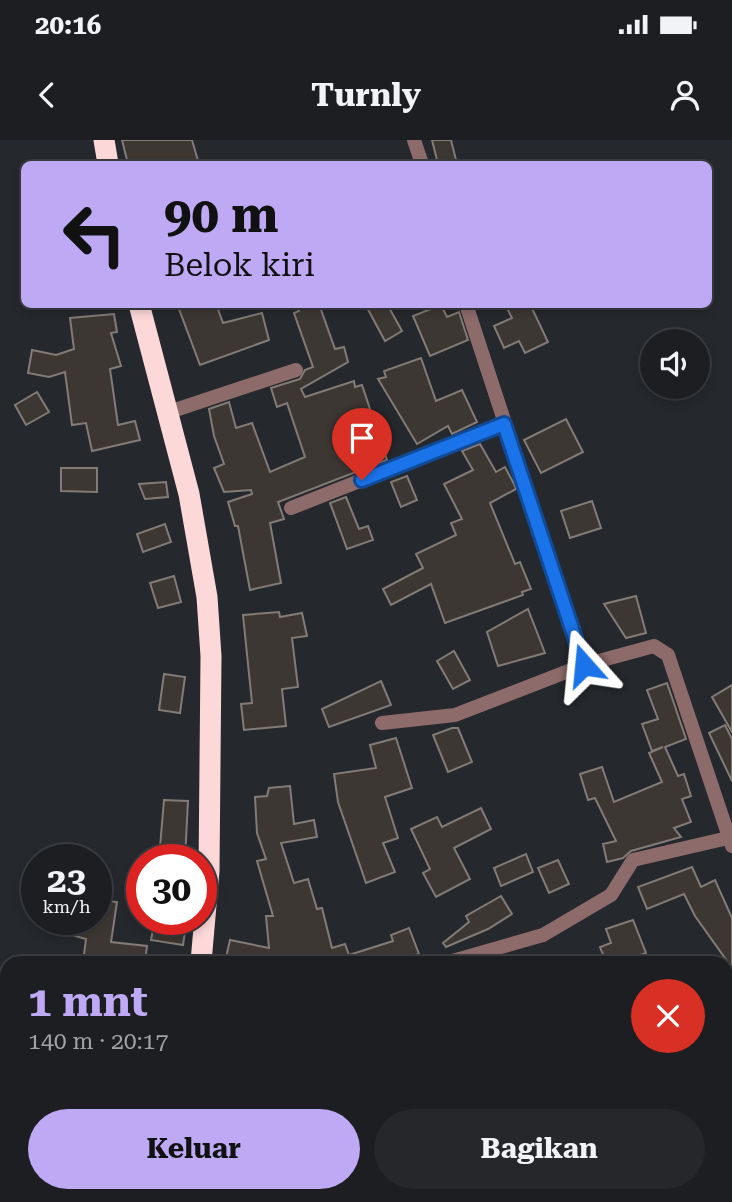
<!DOCTYPE html>
<html lang="id">
<meta charset="utf-8">
<style>
:root{--surface:#1c1e22;--page:#25272a;--text:#f1f3f6;--muted:#a0a2a5;--line:#3a3c40;--accent:#bea9f5}
body{margin:0;font-family:"Roboto Serif",serif;background:var(--page);color:var(--text);height:100vh;display:flex;flex-direction:column;font-size:26px;white-space:nowrap}
*{box-sizing:border-box;margin:0}
p{font-size:23px;color:var(--muted)}
.icon{flex:none;width:38px;height:38px;fill:none;stroke:currentColor;stroke-width:2;stroke-linecap:round;stroke-linejoin:round}
.map{position:relative;flex:1;overflow:hidden}
.side{position:absolute;left:0px;top:816px;width:733px;height:247px;display:flex;flex-direction:column;background:var(--surface);border-radius:21px 21px 0 0;box-shadow:0 4px 10px #0003,0 0 0 2px var(--line)}
.side>*{flex:none}
.hud{position:absolute;left:21px;top:21px;width:691px;height:147px;border-radius:10px;box-shadow:0 4px 10px #0003,0 0 0 2px var(--line);background:#bea9f5;color:#111;overflow:hidden}
.buttons{position:absolute;left:640px;top:189px;display:grid;gap:14px}
.buttons a{display:grid;place-items:center;width:70px;height:70px;border-radius:50%;background:var(--surface);box-shadow:0 4px 10px #0003,0 0 0 2px var(--line);font-size:35px}
.speed{position:absolute;left:21px;top:704px;display:flex;gap:14px;font-size:35px;font-weight:700;text-align:center}
.speed>*{display:grid;place-content:center;width:91px;height:91px;border-radius:50%;background:var(--surface);box-shadow:0 4px 10px #0003,0 0 0 2px var(--line);line-height:1}
.speed small{font-size:18px;font-weight:400}
.speed .limit{border:10px solid #d22;background:#fff;color:#111}
.pin{position:absolute;display:grid;place-items:center;width:60px;height:60px;color:#fff;margin:-72px -30px;border-radius:50% 50% 50% 0;rotate:-45deg;box-shadow:0 0 7px #0007}
.pin .icon{rotate:45deg}
.me{position:absolute;width:77px;margin:-38px;rotate:342deg;stroke-linejoin:round;filter:drop-shadow(0 0 5px #0008)}
.turn{display:flex;align-items:center;gap:24px;height:147px;padding:0 28px;font-size:32px}
.turn .icon{width:91px;height:91px;stroke-width:2.5}
.turn b{display:block;font-size:49px;line-height:60px}
.round{display:grid;place-items:center;flex:none;width:74px;height:74px;border-radius:37px;background:var(--page)}
.overview{display:flex;align-items:center;justify-content:space-between;height:119px;padding:0 28px}
h1{font-size:42px;font-weight:700;line-height:52px;color:var(--accent)}
.primary-button{display:flex;gap:14px;margin-top:auto;padding:14px 28px}
.primary-button a{flex:1;height:80px;border-radius:42px;background:var(--accent);color:#111;font-size:28px;font-weight:700;line-height:80px;text-align:center}
.primary-button a+a{background:var(--page);color:var(--text)}
.status{display:flex;justify-content:space-between;align-items:center;height:49px;padding:0 35px;background:var(--surface);direction:ltr}
.status svg{height:19px;fill:currentColor}
header{display:flex;justify-content:space-between;align-items:center;height:91px;padding:0 28px;background:var(--surface);font-size:32px;font-weight:700}
.map>svg:first-child{display:block}
</style>
<div class="status"><b>20:16</b><svg viewBox="0 0 49 12"><path d="M0 12V9h3v3zM5 12V6h3v6zM10 12V3h3v9zM15 12V0h3v12zM26 1h20v11H26zM47 4h2v5h-2z"/></svg></div>
<header><svg class="icon" aria-label="back" viewBox="0 0 24 24"><path d="M15 5l-7 7 7 7"/></svg>Turnly<svg class="icon" aria-label="person" viewBox="0 0 24 24"><circle cx="12" cy="8" r="4"/><path d="M4 21q1-7 8-7t8 7"/></svg></header>
<div class="map">
<svg width="732" height="1062" viewBox="0 0 732 1062">
<rect width="100%" height="100%" fill="#25282d"/>
<!-- building -->
<g fill="#3d3733" stroke="#827b76" stroke-width="2">
<polygon points="122,0 192,0 199,24 128,24"/>
<polygon points="432,0 451,0 457,24 438,24"/>
<polygon points="191,164 216,164 223,183 262,173 269,200 200,225 179,169"/>
<polygon points="296,164 319,164 335,209 344,207 348,222 301,249 305,257 354,241 355,247 362,245 387,320 278,362 284,379 270,383 281,443 250,450 238,386 235,386 228,362 252,354 251,350 224,352 214,328 224,324 214,296 209,269 229,262 236,288 252,283 270,332 305,317 287,263 277,267 271,248 300,239 305,230 313,227 294,173 299,171"/>
<polygon points="365,164 387,164 402,191 385,201"/>
<polygon points="505,164 530,164 548,202 525,213 519,201 504,208 494,186 512,178"/>
<polygon points="441,165 447,177 459,172 468,200 430,216 413,176"/>
<polygon points="114,174 117,192 111,193 121,226 110,229 118,285 135,281 140,300 92,311 86,283 72,285 65,232 49,237 28,233 32,210 56,215 74,209 70,178"/>
<polygon points="421,218 436,261 462,250 477,282 452,294 448,286 417,304 378,239 386,237 384,231"/>
<polygon points="37,252 49,272 26,285 15,265"/>
<polygon points="566,279 583,312 541,333 524,300"/>
<polygon points="480,304 496,332 505,327 515,346 516,349 490,363 515,424 520,422 531,449 522,452 523,455 445,483 431,444 391,465 383,449 423,428 416,414 456,395 451,383 462,379 444,344 473,330 462,311"/>
<polygon points="61,328 97,328 97,352 61,351"/>
<polygon points="407,336 417,360 401,367 391,342"/>
<polygon points="166,342 168,357 145,359 139,344"/>
<polygon points="346,357 359,389 368,386 373,400 347,409 330,363"/>
<polygon points="592,361 601,388 570,398 561,371"/>
<polygon points="165,384 171,402 143,412 137,394"/>
<polygon points="174,436 181,462 158,468 150,443"/>
<polygon points="636,456 646,493 626,498 604,464"/>
<polygon points="528,469 545,513 498,526 487,492"/>
<polygon points="279,472 280,477 302,473 307,496 292,498 298,547 282,549 286,586 244,590 241,564 252,563 243,475"/>
<polygon points="454,511 470,540 453,549 437,521"/>
<polygon points="164,534 185,537 180,573 159,570"/>
<polygon points="381,541 391,565 329,587 322,569"/>
<polygon points="667,543 686,599 665,607 678,636 684,634 691,656 682,659 691,682 674,688 681,697 631,711 623,718 607,722 603,704 616,701 595,658 588,660 580,634 602,627 614,662 662,642 649,613 663,607 652,611 642,584 658,579 647,550"/>
<polygon points="732,545 732,592 712,557"/>
<polygon points="725,585 732,599 732,641 709,593"/>
<polygon points="452,588 458,588 472,622 448,632 433,595"/>
<polygon points="396,598 412,648 385,657 398,698 383,703 395,732 366,743 338,662 334,634 376,628 370,605"/>
<polygon points="290,646 294,684 314,680 317,697 281,703 294,743 308,739 317,769 322,768 332,808 345,804 349,815 393,801 391,795 409,788 419,814 389,822 225,822 230,800 269,808 266,776 273,776 257,721 266,719 257,693 255,657 267,656 269,648"/>
<polygon points="164,660 188,661 185,719 159,719"/>
<polygon points="481,668 491,689 454,708 470,739 436,757 423,733 430,729 411,689 437,677 442,687"/>
<polygon points="526,714 533,732 501,746 494,728"/>
<polygon points="558,720 569,744 549,753 538,728"/>
<polygon points="692,727 701,747 715,740 732,778 732,828 695,776 684,754 647,769 638,747"/>
<polygon points="501,756 512,774 488,789 446,807 443,803 469,782 466,776"/>
<polygon points="101,760 117,762 111,802 147,806 145,822 120,822 84,815 86,799 61,792 65,779 98,779"/>
<polygon points="155,779 187,779 183,805 151,800"/>
<polygon points="633,780 646,813 620,822 606,822 600,807 611,803 606,789"/>
</g>
<g fill="none" stroke-linecap="round" stroke-linejoin="round">
<!-- street -->
<g stroke="#8d6b6b" stroke-width="14">
<polyline points="414,0 422,24"/>
<polyline points="466,164 584,525 654,506 668,515 732,706"/>
<polyline points="169,272 296,230"/>
<polyline points="291,368 504,284"/>
<polyline points="382,583 455,575 584,525"/>
<polyline points="449,822 543,795 611,755 633,720 728,698"/>
</g>
<!-- highway -->
<g stroke="#fcd8d9" stroke-width="21">
<polyline points="104,0 108,24"/>
<polyline points="139,164 189,354 207,457 211,516 209,731 201,822"/>
<polyline points="172,1055 173,1062"/>
</g>
</g>
<g fill="none" stroke-linecap="round" stroke-linejoin="round">
<!-- route casing -->
<g stroke="#114b97" stroke-width="18">
<polyline id="route" points="362,340 504,284 584,525"/>
</g>
<!-- route -->
<use href="#route" stroke="#1a73e8" stroke-width="12"/>
</g>
</svg>
<div class="buttons">
<a><svg class="icon" aria-label="sound" viewBox="0 0 24 24"><path d="M4 9h4l5-4v14l-5-4H4zM17 9q2 3 0 6"/></svg></a>
</div>
<div class="speed"><div>23<small>km/h</small></div><div class="limit">30</div></div>
<div class="pin" style="left:362px;top:340px;background:#d93025"><svg class="icon" aria-label="arrive" viewBox="0 0 24 24"><path d="M6 21V4h12l-3 4 3 4H6"/></svg></div>
<svg class="me" style="left:584px;top:525px" viewBox="-20 -20 40 40"><path d="M0-17L14 15 0 8-14 15z" fill="#1a73e8" stroke="#fff" stroke-width="4"/></svg>
<div class="hud">
<div class="turn"><svg class="icon" aria-label="left" viewBox="0 0 24 24"><path d="M17 20v-9H6M10 6l-5 5 5 5"/></svg><div><b>90 m</b>Belok kiri</div></div>
</div>
<section class="side">
<div class="overview"><div><h1>1 mnt</h1><p>140 m · 20:17</p></div><a class="round" style="background:#d93025;color:#fff"><svg class="icon" aria-label="close" viewBox="0 0 24 24"><path d="M6 6l12 12M18 6L6 18"/></svg></a></div>
<div class="primary-button"><a>Keluar</a><a>Bagikan</a></div>
</section>
</div>
